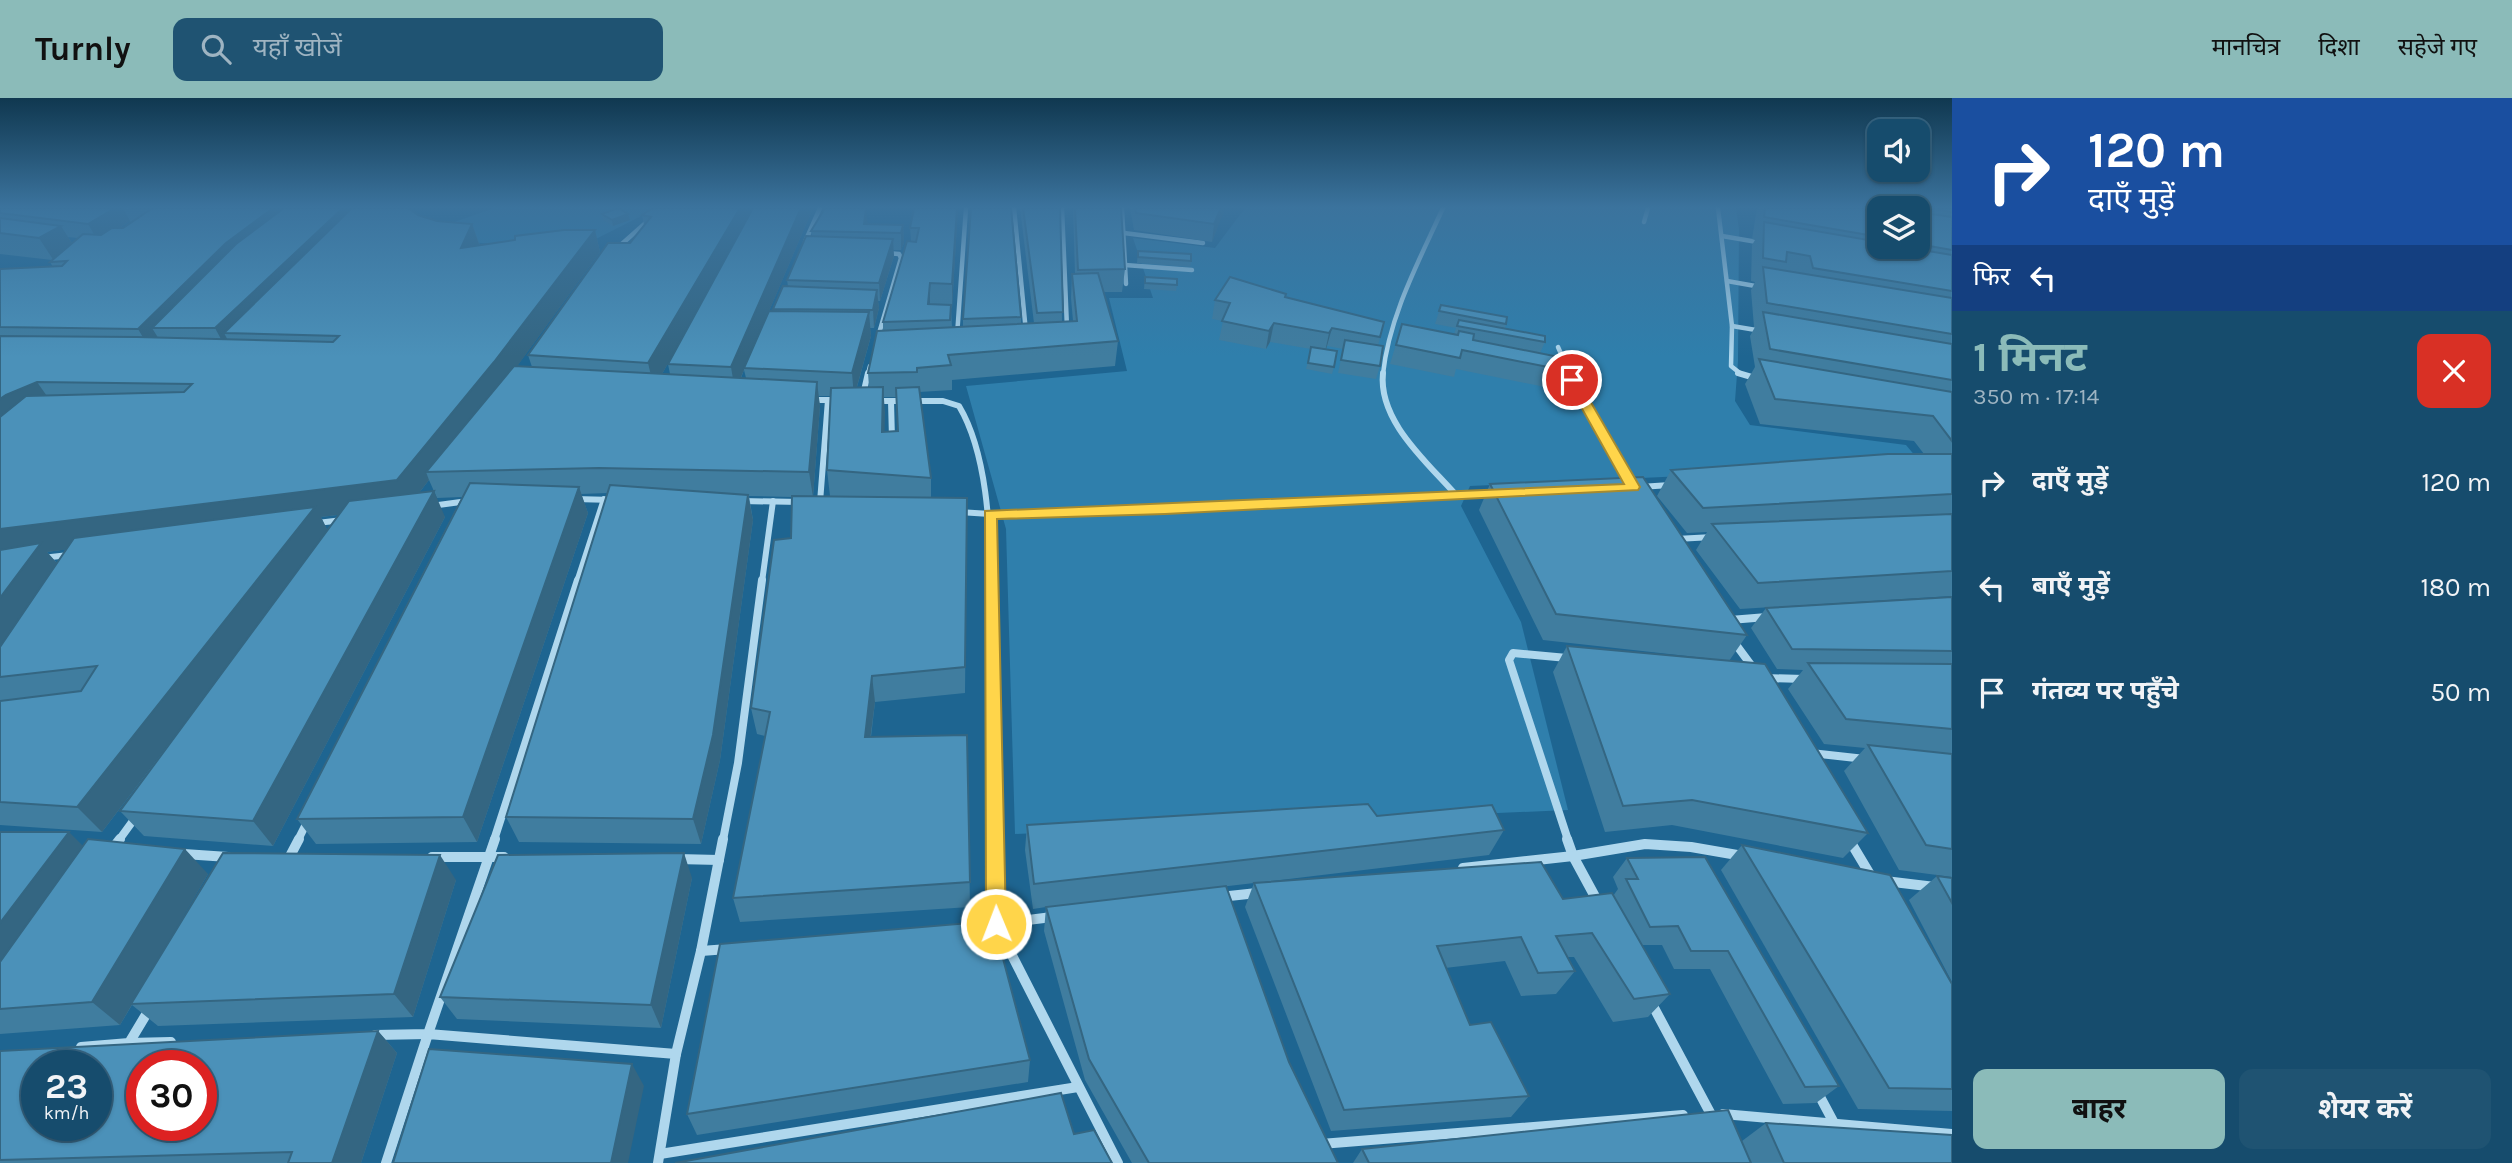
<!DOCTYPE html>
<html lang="hi">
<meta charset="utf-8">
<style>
:root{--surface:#164c6d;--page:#1f5372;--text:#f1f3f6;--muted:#9eb4c2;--line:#356380;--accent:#8bbbb9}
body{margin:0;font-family:Karla,"Noto Sans Devanagari",sans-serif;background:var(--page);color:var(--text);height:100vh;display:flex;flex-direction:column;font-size:26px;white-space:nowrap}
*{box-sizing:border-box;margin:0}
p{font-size:23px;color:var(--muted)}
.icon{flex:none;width:38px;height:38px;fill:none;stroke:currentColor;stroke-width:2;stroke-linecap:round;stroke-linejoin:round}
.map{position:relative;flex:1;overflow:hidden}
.drawer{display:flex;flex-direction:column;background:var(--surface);width:560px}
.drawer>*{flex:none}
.hud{background:#1a4fa0;color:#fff;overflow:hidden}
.fabs{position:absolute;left:1867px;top:21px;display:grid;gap:14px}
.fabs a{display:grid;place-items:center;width:63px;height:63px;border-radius:14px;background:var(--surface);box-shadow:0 2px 5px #0004,0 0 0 2px var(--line);font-size:35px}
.speed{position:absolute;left:21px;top:952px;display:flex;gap:14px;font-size:35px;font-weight:700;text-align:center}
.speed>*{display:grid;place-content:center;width:91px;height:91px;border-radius:50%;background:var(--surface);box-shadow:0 2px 5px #0004,0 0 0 2px var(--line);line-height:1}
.speed small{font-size:18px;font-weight:400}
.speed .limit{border:10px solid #d22;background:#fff;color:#111}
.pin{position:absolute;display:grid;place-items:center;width:60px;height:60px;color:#fff;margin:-30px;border:4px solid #fff;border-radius:50%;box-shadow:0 2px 7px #0007}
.me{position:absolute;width:77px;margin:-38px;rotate:359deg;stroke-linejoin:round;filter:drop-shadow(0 0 5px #0008)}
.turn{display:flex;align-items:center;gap:24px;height:147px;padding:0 21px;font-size:32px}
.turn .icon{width:91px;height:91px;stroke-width:2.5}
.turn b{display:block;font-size:49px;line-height:60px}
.then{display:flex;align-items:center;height:66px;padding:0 21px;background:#0003;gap:14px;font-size:26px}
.round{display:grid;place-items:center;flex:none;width:74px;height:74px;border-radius:14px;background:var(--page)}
.head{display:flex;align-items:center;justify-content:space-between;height:119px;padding:0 21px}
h1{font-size:42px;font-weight:700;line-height:52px;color:var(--accent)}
.primary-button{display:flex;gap:14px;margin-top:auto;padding:14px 21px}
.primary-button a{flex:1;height:80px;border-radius:14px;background:var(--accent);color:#111;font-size:28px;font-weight:700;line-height:80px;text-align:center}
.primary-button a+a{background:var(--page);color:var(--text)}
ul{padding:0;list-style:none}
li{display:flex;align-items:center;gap:21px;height:105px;padding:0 21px}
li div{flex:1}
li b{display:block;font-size:26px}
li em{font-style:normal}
header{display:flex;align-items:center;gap:42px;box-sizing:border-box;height:98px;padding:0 35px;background:var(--accent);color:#111}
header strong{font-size:33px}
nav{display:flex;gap:38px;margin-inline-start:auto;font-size:24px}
.search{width:490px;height:63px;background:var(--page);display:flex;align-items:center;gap:18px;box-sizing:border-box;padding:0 24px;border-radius:14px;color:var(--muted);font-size:26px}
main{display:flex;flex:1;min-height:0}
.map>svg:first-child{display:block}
</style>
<header>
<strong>Turnly</strong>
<div class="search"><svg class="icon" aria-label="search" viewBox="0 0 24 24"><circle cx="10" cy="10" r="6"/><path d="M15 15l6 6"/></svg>यहाँ खोजें</div>
<nav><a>मानचित्र</a><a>दिशा</a><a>सहेजे गए</a></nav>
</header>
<main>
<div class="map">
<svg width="1952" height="1065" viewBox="0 0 1952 1065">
<rect width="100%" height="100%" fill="#1e6591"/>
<!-- green -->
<g fill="#2f7fac">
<polygon points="495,110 657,110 584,147 491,146 451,142 431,132"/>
<polygon points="1245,110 1736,110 1739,131 1738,263 1735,303 1750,327 1906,347 1927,372 1855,370 1470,388 1461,408 1521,524 1568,712 1015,736 1006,431 966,288 1127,273 1109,200 1153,200 1133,140 1215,150"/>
</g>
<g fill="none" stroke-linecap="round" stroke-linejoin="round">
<!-- street-far3 -->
<g stroke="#afd7ed" stroke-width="4.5">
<polyline points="1014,110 1026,234"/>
<polyline points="1062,110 1067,230"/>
<polyline points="1122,110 1126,186"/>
<polyline points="1718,110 1732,228 1731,268 1741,276"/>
<polyline points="1644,124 1648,110"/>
<polyline points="1124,135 1203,145"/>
<polyline points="1722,138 1763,145"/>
<polyline points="805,144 820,110"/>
<polyline points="615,152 650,121"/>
<polyline points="1125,167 1192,172"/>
<polyline points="1727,183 1761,189"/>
<polyline points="1732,228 1762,233"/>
<polyline points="957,238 966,110"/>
<polyline points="878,239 901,160 899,156 886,155"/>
<polyline points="1558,249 1570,276"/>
<polyline points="868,276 870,268"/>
<path d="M1383 276C1389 218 1419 163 1443 110"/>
</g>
<!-- street-far2 -->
<g stroke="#afd7ed" stroke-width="6">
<path d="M1383 275C1378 323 1427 364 1456 397"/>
<polyline points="1569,275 1632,388"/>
<polyline points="1738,275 1755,280"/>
<polyline points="863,297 868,275"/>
<polyline points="810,302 837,302"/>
<path d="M877 303H943L959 308C987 355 990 430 991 484"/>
<polyline points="891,303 892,341"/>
<polyline points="1640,389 1670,387"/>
<polyline points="574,401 614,402"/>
<polyline points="742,403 800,404"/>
<polyline points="820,404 828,302"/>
<polyline points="431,408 468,403"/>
<polyline points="959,414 990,416 1165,411 1492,395"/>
<polyline points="317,425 343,422"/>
<polyline points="1676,441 1713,439"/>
<polyline points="42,460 69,457"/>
<polyline points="577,484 604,401"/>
<polyline points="762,484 773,403"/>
</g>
<!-- street-far1 -->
<g stroke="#afd7ed" stroke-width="8">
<polyline points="991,482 995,742"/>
<polyline points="1730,522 1767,519"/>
<polyline points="1734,544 1754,571"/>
<polyline points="1567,560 1513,555 1509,562 1568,742"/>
<polyline points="1764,580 1804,581"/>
<polyline points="1811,655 1865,661"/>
<polyline points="119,742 135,720"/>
<polyline points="298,742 307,724"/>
<polyline points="494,742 578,482"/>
<polyline points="723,742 738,665 762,482"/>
</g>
<!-- street -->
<g stroke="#afd7ed" stroke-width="10">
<polyline points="995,741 996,826 1118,1065"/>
<polyline points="1567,741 1573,758 1599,806"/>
<polyline points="1850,743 1871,778"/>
<polyline points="113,750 120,741"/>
<polyline points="184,756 228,759"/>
<polyline points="432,759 504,759"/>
<polyline points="289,760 299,741"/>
<polyline points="677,761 719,762"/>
<polyline points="1463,770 1573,758 1645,746 1691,749 1743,758"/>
<polyline points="1885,783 1952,791"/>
<polyline points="1220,799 1257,795"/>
<polyline points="987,827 1052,819"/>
<polyline points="701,853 728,851"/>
<polyline points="1652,906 1714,1022"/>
<polyline points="375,937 428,936 495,741"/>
<polyline points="129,945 171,944"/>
<polyline points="81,949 129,945 150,910"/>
<polyline points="1818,995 1834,1025"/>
<polyline points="1723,1016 1952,1036"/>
<polyline points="1321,1046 1683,1017"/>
<polyline points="660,1056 1078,989"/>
<polyline points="386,1065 428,936 676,956"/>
<polyline points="658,1065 676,956 701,853 723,741"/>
</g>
</g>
<!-- wall -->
<g fill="#407d9f" fill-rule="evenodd">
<path d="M0 110H408L418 117 437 123 472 126 480 147 595 132 600 154 517 268 532 269 528 257 630 145 644 127 642 117 813 110 769 213H773V211L788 188 787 182 812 138 811 133 867 126 903 127 904 145 901 152H893L894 158 880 203H878L879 210 874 230H870L871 238 857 289H869L868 275 883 233V224L911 143 910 130 914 110H958L952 210H951L952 229H963V221L1021 219V226L1034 225 1020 110H1060L1062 224 1073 223 1071 200 1072 176H1075L1073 110H1121L1125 171 1122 194H1104L1118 243 1115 268 952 282V292L919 294 931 380V400H967L965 595 875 604 871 639 967 637 970 809 740 824 733 800 765 638 757 636 751 610 791 440 792 399 749 398 753 422 720 662 701 746 519 744 506 719 608 395 581 396 588 415 477 744 316 746 297 721 462 399 437 400 429 382 419 395 445 419 273 748 144 738 120 713 184 627 102 734 0 727V171L53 169 50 164 52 162 0 156ZM130 123 131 125 123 130H119ZM68 139 78 140 72 145ZM681 242 668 266 670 276H662ZM744 272 746 280H741ZM818 298H831L827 372 830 398 849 399H813L820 308ZM884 299H896L898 333 884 334ZM338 417 327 432 321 419ZM67 451 57 465 47 454Z"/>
<polygon points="1130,110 1224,110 1212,144 1134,132"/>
<path d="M1757 110H1952V498L1740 511 1696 452 1707 434 1687 435 1657 398 1671 372 1924 356 1914 343 1760 326 1745 286 1755 269 1750 238 1755 229H1754L1751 192 1755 184 1751 183 1752 147 1755 142 1752 141ZM1880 110H1918V149H1880Z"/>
<polygon points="602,116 630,122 613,128 603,122"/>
<polygon points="1138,153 1191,163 1190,169 1137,165"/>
<polygon points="1145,179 1177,187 1176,193 1144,191"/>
<polygon points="1285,200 1384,224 1378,248 1380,268 1376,281 1338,275 1343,251 1327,248 1326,251 1334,269 1332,276 1306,271 1311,251 1270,244 1266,251 1219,242 1223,223 1212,221 1215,202"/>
<polygon points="1441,207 1506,226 1505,230 1545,244 1540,255 1568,273 1560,292 1456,271 1454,279 1390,266 1402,226 1454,236 1456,230 1435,226"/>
<polygon points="1490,386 1747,537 1729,563 1868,735 1843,760 1672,727 1605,734 1553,574 1567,548 1714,561 1543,542 1479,412"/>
<polygon points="1952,499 1952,779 1899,772 1844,673 1865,650 1824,646 1788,591 1803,572 1777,571 1751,530 1766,510"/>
<polygon points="1377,718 1504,732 1489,757 1256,785 1563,801 1613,798 1618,791 1613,779 1627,760 1705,759 1839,988 1816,1005 1783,1006 1710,871 1674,871 1662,847 1642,847 1670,896 1648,919 1613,924 1574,859 1568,859 1575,873 1556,896 1521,898 1505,863 1445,870 1470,927 1529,998 1511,1019 1331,1033 1245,809 1254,785 1059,808 1289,964 1338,1065 1132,1065 1085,982 1044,833 1046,809 1033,811 1025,752 1027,727"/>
<polygon points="0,734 83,748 208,776 166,847 456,782 413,919 158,928 132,907 120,927 0,936"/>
<polygon points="1742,747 1952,886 1952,1013 1858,1011 1721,772"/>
<polygon points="1937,778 1952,780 1952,884 1909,802"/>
<polygon points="692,780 661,930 457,921 440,899"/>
<polygon points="378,933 397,955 361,1065 0,1065 0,953"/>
<polygon points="1030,962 1028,984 697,1037 687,1016"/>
<polygon points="1766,1025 1952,1065 1353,1065 1362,1051 1742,1043"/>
</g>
<!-- shaded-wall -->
<g fill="#346682">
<polygon points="115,110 123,110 130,123 98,143 88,126"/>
<polygon points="273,110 315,110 152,230 162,246 153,256 138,231 226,145"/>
<polygon points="343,110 387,110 224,235 232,250 228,254 215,230"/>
<polygon points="740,110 757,110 654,290 648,265"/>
<polygon points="801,110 813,110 745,270 744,270 744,272 735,293 731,269"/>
<polygon points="957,110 958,110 952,210 952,186"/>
<polygon points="1221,110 1224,110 1224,113 1212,144 1214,126"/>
<polygon points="866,111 868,128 864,126"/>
<polygon points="628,116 630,122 613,128 612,122"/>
<polygon points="472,126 480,149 461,150"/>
<polygon points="903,127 904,145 901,152 901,135"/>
<polygon points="61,128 75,150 54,163 39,140"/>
<polygon points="595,132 600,154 503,288 426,374 429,382 409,408 321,419 329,435 102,734 77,709 306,421 47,454 62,471 0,557 0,431"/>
<polygon points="893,141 894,158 880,203 879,185"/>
<polygon points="930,185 930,209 928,206"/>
<polygon points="877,192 879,210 874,230 873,212"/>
<polygon points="869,214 871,238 854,299 852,275"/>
<polygon points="1274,225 1270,244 1266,251 1269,233"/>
<polygon points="1332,230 1327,248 1325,254 1329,235"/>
<polygon points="37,284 54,308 0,342 0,301 6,297"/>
<polygon points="817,284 820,308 813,399 809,374"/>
<polygon points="883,289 885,314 884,359 882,334"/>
<polygon points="579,389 588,415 477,744 463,719"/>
<polygon points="434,393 445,419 273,748 253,723"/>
<polygon points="748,397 753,422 720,662 701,746 693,721"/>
<polygon points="872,578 875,604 867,665 865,639"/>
<polygon points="69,734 94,759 0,864 0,825"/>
<polygon points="185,751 208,776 120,927 92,904"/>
<polygon points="684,755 692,780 661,930 651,907"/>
<polygon points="440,757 456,782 413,919 394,896"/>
<polygon points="378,933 397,955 361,1065 332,1065"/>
<polygon points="632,966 644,988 628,1065 611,1065"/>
</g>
<!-- building -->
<g fill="#4b91b9" stroke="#346682" stroke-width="2" fill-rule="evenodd">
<polygon points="0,110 115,110 88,126 0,115"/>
<polygon points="131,110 273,110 226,145 138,231 0,229 0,171 62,168 67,163 50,164 83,136 101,137 112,130 123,130 151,111"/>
<polygon points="284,110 343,110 215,230 152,230 236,146"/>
<polygon points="352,110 408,110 418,117 437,123 472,126 461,150 515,142 515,138 564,132 595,132 494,264 397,382 0,431 0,319 26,298 184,294 192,286 37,284 6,297 0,301 0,238 137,239 333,244 339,238 224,235"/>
<polygon points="618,110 628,116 612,122 602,116"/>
<polygon points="653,110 740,110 648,265 528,257 608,145 630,145 651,119 642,117"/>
<polygon points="753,110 801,110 731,269 668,266"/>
<polygon points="825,110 866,110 864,126 903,127 901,135 811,133"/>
<polygon points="914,110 957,110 952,186 930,185 928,206 951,207 950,222 883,224 907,143 916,144 919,130 910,130"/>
<polygon points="971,110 1011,110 1021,219 963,221"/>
<polygon points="1023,110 1060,110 1063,214 1037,215"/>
<polygon points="1075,110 1121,110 1125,171 1078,172"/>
<polygon points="1135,110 1221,110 1214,126 1136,115"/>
<polygon points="1765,110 1898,110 1880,110 1880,139 1764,119"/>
<polygon points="1926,110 1952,110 1952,114"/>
<polygon points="1918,114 1952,119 1952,152 1918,146"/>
<polygon points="0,120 61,128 39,140 0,135"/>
<polygon points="1764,124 1880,144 1880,149 1904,149 1952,157 1952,193 1813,170 1810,158 1787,154 1786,164 1763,160"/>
<polygon points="806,138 893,141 879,185 787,182"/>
<polygon points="1138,153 1191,156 1191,163 1138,159"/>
<polygon points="1763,169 1952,200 1952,236 1767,205"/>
<polygon points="1098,175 1118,243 948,257 951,267 917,270 917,274 868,275 877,233 1077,223 1072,176"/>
<polygon points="1145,179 1177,181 1177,187 1145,185"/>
<polygon points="1230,179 1286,196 1285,199 1384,224 1380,239 1332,230 1329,235 1274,225 1269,233 1222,223 1230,205 1215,202"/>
<polygon points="783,188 877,192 873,212 773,211"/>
<polygon points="1441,207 1507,219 1506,226 1439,213"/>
<polygon points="769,213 869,214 852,275 744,270"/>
<polygon points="1763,214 1952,246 1952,282 1770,251"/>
<polygon points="1459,222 1545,238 1545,244 1457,228"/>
<polygon points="1402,226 1458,237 1459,233 1474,236 1473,242 1569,261 1568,273 1462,252 1460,260 1396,247"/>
<polygon points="1345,242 1383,248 1380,268 1341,262"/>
<polygon points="1311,249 1337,253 1334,269 1308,265"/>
<polygon points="1759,261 1952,294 1952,343 1933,318 1775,301"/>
<polygon points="514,268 817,284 809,374 599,370 426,374"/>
<polygon points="883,289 882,334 898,333 896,290 919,289 931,380 827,372 831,290"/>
<polygon points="1888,356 1952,356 1952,396 1703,410 1671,372"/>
<polygon points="1643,379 1747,537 1556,516 1490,386"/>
<polygon points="470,385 579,389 463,719 297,721"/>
<polygon points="610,387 748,397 713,637 693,721 506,719"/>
<polygon points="434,393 253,723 120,713 349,403"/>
<polygon points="792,398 967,400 965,569 872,578 865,639 967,637 970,784 733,800 770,614 751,610 774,442 791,440"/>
<polygon points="315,409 77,709 0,704 0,603 81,593 97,568 0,579 0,549 74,440"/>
<polygon points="1952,416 1952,473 1758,485 1712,426"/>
<polygon points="41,445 0,500 0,452"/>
<polygon points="1952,499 1952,553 1792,551 1766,510"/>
<polygon points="1567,548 1765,566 1868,735 1692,702 1623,708"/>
<polygon points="1808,565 1952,566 1952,631 1846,621"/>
<polygon points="1868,647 1952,656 1952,751 1926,747"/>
<polygon points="1368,706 1377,718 1492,707 1504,732 1034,786 1027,727"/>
<polygon points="0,734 69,734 0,825"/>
<polygon points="88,741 185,751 92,904 0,911 0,864"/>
<polygon points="1742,747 1890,777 1952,886 1952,991 1889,990"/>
<polygon points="223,755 440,757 394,896 131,906"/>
<polygon points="684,755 651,907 440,899 498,757"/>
<polygon points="1705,759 1839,988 1805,989 1728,853 1691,853 1678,828 1650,829 1626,781 1638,781 1627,760"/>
<polygon points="1541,764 1563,801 1612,795 1670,896 1634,901 1592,835 1556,838 1575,873 1538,875 1521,839 1437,848 1470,927 1491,924 1529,998 1344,1012 1254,785"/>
<polygon points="1937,778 1952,780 1952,805"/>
<polygon points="1226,788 1289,964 1338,1065 1149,1065 1089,961 1046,809"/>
<polygon points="993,823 1030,962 687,1016 720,846"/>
<path d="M378 933 332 1065H288L292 1054 0 1062V953ZM37 968H96V1027H37ZM142 968H201V1027H142Z"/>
<polygon points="429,951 632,966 611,1065 393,1065"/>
<polygon points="1061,995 1074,1036 1094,1032 1112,1065 675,1065"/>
<polygon points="1728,1012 1751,1065 1369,1065 1362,1051"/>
<polygon points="1766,1025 1952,1037 1952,1065 1784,1065"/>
</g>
<!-- sky -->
<linearGradient id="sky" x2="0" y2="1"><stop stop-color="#103850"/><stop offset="0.42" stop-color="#3b739d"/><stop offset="1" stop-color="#3b739d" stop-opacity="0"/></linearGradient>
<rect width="1952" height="259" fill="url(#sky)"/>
<!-- route -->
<polygon fill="#ffd54a" stroke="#a68a30" stroke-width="2" points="1572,279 1578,282 1640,389 1638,392 1165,416 997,421 1006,826 1003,832 996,835 989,832 986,826 985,413 1624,386 1566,282"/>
</svg>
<div class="fabs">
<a><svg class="icon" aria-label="sound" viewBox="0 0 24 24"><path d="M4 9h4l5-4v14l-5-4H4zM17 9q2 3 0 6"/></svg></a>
<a><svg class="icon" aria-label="layers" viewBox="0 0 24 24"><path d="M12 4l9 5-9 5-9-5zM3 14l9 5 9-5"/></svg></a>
</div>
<div class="speed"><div>23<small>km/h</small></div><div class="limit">30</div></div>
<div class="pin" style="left:1572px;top:282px;background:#d93025"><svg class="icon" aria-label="arrive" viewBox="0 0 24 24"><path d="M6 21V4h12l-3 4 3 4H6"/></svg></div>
<svg class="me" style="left:996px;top:826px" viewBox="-20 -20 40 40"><circle r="17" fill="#ffd54a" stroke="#fff" stroke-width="3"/><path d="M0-11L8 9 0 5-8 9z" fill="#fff"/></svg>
</div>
<section class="drawer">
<div class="hud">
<div class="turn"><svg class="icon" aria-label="right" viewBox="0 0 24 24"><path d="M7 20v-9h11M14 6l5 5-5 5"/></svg><div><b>120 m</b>दाएँ मुड़ें</div></div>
<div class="then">फिर<svg class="icon" aria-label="left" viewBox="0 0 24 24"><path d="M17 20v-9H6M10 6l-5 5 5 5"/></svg></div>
</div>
<div class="head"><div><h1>1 मिनट</h1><p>350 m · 17:14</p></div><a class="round" style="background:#d93025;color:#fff"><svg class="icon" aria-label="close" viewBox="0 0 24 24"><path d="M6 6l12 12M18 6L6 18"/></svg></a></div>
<ul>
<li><svg class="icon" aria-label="right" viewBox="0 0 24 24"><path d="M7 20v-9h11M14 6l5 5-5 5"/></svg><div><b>दाएँ मुड़ें</b></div><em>120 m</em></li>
<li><svg class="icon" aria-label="left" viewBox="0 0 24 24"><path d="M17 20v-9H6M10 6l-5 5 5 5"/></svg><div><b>बाएँ मुड़ें</b></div><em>180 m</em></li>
<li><svg class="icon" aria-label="arrive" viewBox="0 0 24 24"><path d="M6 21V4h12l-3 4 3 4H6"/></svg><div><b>गंतव्य पर पहुँचे</b></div><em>50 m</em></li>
</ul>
<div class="primary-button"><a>बाहर</a><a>शेयर करें</a></div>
</section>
</main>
